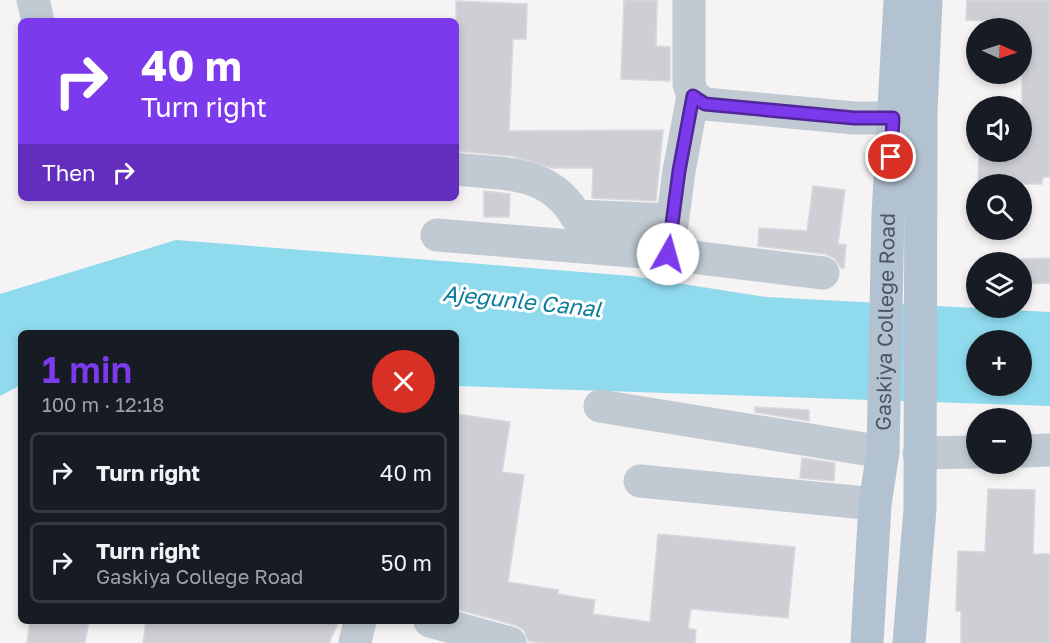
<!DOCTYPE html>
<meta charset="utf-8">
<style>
:root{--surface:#171b24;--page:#242831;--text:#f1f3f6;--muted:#9ea1a6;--line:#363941;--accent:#7c3aed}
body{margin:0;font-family:"Golos Text",sans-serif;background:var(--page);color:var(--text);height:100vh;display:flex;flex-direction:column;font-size:22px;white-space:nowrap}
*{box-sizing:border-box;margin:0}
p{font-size:20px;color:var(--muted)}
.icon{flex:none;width:33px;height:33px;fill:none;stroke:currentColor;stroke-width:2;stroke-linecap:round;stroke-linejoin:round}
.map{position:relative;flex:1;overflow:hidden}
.side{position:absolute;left:18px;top:330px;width:441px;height:294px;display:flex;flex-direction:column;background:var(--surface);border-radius:9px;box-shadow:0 3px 9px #0003}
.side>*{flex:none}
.banner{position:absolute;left:18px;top:18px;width:441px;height:183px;border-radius:9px;box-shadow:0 3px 9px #0003;background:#7c3aed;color:#fff;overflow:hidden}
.needle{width:39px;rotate:93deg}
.tools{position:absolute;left:966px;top:18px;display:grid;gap:12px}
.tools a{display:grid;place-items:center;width:66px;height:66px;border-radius:50%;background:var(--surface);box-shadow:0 3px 9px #0003;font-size:30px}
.pin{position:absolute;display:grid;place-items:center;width:51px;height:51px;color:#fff;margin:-26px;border:3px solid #fff;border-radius:50%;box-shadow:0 2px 6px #0007}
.me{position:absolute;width:66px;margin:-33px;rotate:7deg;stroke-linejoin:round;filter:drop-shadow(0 0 4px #0008)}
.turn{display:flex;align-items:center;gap:21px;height:126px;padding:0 24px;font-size:27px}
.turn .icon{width:78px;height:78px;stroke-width:2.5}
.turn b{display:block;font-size:42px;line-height:51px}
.then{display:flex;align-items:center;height:57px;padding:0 24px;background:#0003;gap:12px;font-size:22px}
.round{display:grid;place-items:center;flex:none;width:63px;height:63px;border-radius:32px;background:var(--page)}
.overview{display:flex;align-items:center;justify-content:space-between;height:102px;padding:0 24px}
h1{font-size:36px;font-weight:600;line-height:45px;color:var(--accent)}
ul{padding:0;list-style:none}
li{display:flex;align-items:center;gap:18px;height:81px;margin:0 12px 9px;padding:0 12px;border:3px solid var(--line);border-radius:9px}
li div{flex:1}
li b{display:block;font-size:22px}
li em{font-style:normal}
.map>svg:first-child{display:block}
</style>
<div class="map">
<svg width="1050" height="643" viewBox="0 0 1050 643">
<rect width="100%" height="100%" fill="#f5f3f3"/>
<!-- water -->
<path fill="#90daee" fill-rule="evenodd" d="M176 240 632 276 766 297 1050 312V406L456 386V333H21V385L0 396V294ZM976 340H1022V386H976Z"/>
<!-- building -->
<g fill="#cdcfd5" stroke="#d7d9de" stroke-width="1.5">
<polygon points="624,0 657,0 656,46 670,47 670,81 621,79"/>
<polygon points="967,0 1050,0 1050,177 1043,177 1042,184 978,184 979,152 1022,152 1022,27 1011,27 1011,22 966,20"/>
<polygon points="456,1 527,4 526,39 513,39 509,131 663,130 656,201 592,198 593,168 552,168 511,156 456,151 459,35 456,35"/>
<polygon points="813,186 845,190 838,244 846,245 844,268 841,268 834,258 825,254 758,246 759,228 807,231"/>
<polygon points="484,191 510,194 509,217 484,217"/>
<polygon points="1050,258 1050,283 1022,284 1021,259"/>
<polygon points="755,407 809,410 809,421 755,412"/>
<polygon points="456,414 510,422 502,472 524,475 508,582 558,590 558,594 595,600 593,614 650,622 658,534 795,547 788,618 691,609 688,628 696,630 695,643 543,643 528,641 524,630 515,625 456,609"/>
<polygon points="802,458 835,463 834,481 800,478"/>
<polygon points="988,489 1035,490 1033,554 1050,554 1050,643 961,643 961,611 956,611 958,551 985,552"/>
<polygon points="30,621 89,621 85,643 27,643"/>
<polygon points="146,621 339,621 329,643 143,643"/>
</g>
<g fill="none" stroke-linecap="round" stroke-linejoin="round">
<!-- minor -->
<g stroke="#c1cad2" stroke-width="33">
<polyline points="33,0 38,21"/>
<polyline points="689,0 689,84 693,96 705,104 854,118 893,118"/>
<path d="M456 169C504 175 549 169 576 216L672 220"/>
<polyline points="437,235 668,254 823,273"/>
<polyline points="670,240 679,171 693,96"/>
<polyline points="600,406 883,452"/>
<polyline points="1022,451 1050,450"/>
<polyline points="919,453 976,452"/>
<polyline points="640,481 875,504"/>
<polyline points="430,621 510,643"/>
<polyline points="355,643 360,621"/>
</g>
<!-- major -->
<g stroke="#b3c2d1" stroke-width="33">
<path id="s1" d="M867 643 875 504 883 452 888 215 900 0"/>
<polyline points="909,643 920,509 921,110 926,0"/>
</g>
</g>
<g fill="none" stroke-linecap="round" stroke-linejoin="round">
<!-- route casing -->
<g stroke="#51269a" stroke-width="15">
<polyline id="route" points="668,254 679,171 693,96 705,104 854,118 893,118 891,157"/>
</g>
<!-- route -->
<use href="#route" stroke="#7c3aed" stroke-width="10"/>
</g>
<g text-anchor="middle" stroke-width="6" stroke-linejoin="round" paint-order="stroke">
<!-- street labels -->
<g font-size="21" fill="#4a5661" stroke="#fff">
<text dy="7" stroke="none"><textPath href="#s1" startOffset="322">Gaskiya College Road</textPath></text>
</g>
<!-- water labels -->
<g font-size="22" font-style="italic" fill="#0c7c9b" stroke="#fff">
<text transform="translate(522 301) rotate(6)" y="8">Ajegunle Canal</text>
</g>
</g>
</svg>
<div class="tools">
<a><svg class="needle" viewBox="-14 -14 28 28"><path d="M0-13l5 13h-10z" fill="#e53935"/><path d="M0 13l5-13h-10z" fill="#9ea1a6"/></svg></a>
<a><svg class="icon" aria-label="sound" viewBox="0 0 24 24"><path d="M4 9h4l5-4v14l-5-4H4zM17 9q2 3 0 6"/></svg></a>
<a><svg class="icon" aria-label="search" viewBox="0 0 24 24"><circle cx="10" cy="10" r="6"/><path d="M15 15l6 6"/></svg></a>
<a><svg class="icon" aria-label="layers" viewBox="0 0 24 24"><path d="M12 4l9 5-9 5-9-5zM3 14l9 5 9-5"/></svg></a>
<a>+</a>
<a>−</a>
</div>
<div class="pin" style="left:891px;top:157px;background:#d93025"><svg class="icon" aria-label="arrive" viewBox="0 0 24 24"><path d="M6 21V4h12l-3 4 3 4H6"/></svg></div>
<svg class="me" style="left:668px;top:254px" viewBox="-20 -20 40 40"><circle r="19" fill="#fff"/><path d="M0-13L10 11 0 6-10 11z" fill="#7c3aed"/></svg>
<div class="banner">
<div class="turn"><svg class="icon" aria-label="right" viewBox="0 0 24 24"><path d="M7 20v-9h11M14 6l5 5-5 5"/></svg><div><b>40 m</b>Turn right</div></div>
<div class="then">Then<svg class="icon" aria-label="right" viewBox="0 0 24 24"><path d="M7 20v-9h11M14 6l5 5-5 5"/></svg></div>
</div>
<section class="side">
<div class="overview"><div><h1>1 min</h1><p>100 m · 12:18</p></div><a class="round" style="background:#d93025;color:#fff"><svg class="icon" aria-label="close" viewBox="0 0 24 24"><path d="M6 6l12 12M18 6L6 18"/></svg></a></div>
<ul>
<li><svg class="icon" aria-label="right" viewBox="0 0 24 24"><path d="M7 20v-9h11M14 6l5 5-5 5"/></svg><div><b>Turn right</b></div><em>40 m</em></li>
<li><svg class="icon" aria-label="right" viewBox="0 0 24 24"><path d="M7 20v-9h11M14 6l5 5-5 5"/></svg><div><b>Turn right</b><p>Gaskiya College Road</p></div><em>50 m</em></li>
</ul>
</section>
</div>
